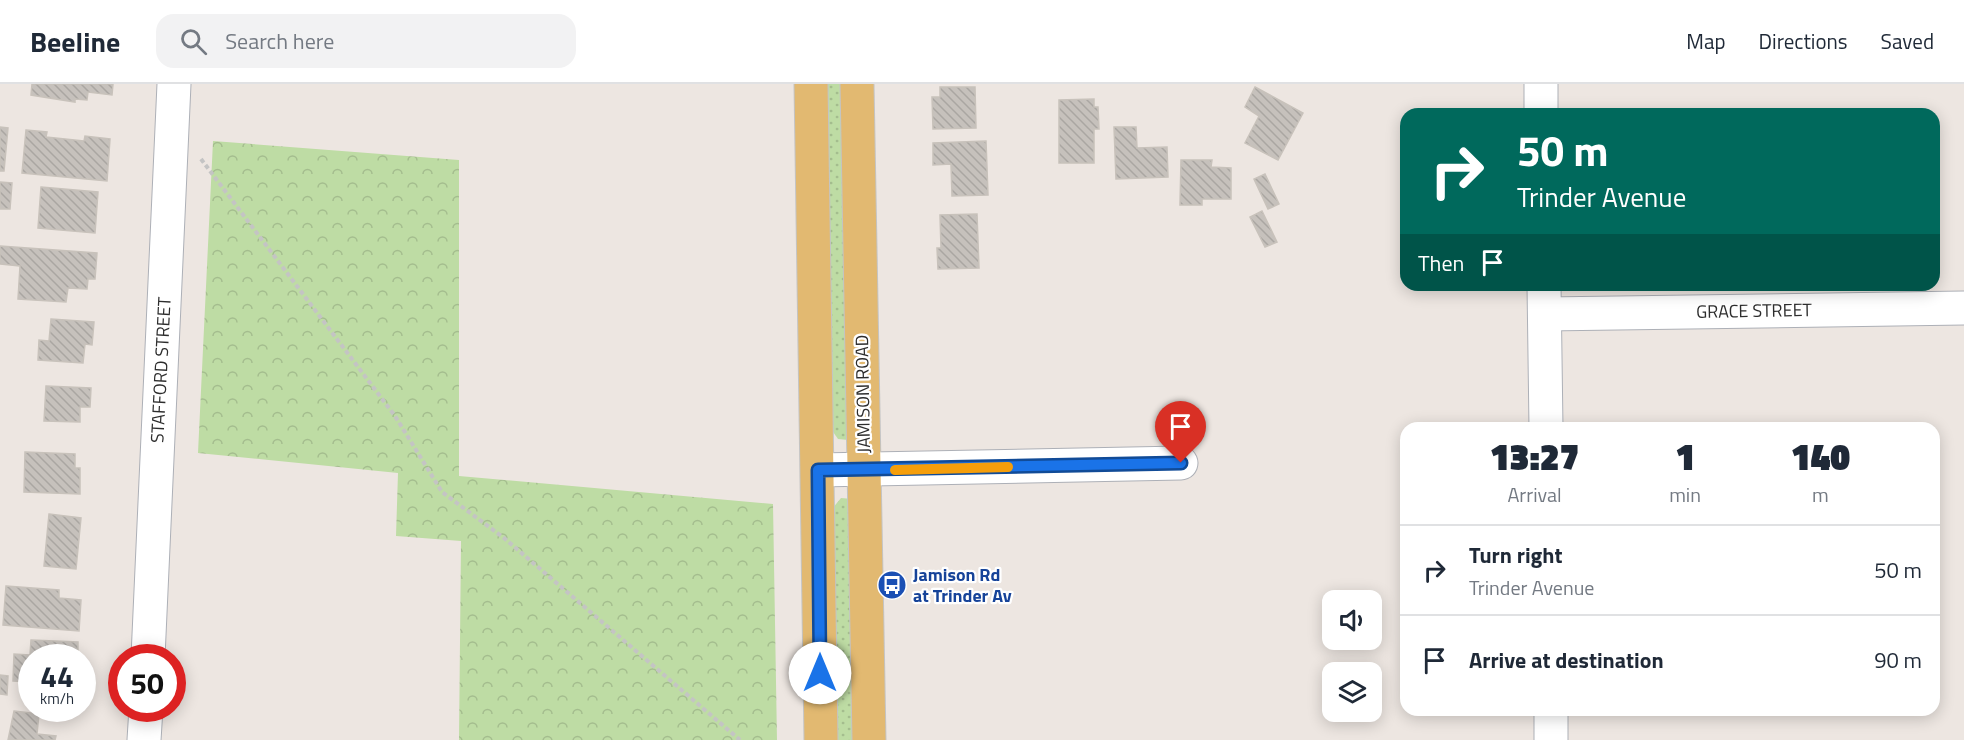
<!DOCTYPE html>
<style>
:root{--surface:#fff;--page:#f2f2f3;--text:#1f2937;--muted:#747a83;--line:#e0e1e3}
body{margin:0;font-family:"Titillium Web",sans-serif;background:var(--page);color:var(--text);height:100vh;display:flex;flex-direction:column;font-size:22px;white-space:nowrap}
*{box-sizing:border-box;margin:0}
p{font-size:20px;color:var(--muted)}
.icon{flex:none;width:33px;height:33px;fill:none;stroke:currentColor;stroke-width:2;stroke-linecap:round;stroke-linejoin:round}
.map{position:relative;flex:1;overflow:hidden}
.drawer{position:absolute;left:1400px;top:338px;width:540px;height:294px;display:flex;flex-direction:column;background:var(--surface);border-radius:18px;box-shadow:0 3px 15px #0003}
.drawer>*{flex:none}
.top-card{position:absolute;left:1400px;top:24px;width:540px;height:183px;border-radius:18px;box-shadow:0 3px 15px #0003;background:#00695c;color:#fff;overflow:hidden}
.tools{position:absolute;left:1322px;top:506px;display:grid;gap:12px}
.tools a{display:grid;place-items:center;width:60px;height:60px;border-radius:12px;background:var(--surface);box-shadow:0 3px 15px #0003;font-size:30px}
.speed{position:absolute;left:18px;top:560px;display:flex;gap:12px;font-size:30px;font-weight:700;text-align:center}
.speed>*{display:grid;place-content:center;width:78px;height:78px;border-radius:50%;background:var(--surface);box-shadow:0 3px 15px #0003;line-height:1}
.speed small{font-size:15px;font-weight:400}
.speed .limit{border:9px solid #d22;background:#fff;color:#111}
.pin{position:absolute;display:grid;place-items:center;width:51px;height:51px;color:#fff;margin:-62px -26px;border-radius:50% 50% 50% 0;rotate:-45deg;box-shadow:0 0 6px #0007}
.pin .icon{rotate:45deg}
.me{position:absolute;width:66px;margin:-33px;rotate:0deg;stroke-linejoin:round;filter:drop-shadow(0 0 4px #0008)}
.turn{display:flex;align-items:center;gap:21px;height:126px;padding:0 18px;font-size:27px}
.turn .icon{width:78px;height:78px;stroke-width:2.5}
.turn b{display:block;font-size:42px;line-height:51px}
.then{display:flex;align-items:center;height:57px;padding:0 18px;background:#0003;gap:12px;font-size:22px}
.eta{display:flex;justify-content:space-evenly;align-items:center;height:102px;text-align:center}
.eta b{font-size:36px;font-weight:800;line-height:42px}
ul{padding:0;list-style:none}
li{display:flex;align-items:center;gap:18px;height:90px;padding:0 18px;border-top:2px solid var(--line)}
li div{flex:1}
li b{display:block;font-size:22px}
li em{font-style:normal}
header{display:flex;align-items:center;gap:36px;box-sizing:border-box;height:84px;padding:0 30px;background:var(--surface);border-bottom:2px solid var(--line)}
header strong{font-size:28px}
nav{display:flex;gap:33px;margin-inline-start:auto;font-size:21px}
.search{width:420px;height:54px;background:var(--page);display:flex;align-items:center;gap:15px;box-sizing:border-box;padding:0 21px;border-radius:18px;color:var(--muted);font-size:22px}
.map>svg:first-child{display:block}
</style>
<header>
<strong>Beeline</strong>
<div class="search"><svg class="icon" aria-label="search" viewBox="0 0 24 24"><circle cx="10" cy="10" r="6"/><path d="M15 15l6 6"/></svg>Search here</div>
<nav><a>Map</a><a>Directions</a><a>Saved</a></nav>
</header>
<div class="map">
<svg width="1964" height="656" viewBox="0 0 1964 656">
<defs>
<pattern id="grass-dots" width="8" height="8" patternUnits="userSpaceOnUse" patternTransform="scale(1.5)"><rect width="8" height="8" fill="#bedca4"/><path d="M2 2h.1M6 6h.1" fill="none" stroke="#a4bd8e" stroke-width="1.8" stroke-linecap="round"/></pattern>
<pattern id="park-crowns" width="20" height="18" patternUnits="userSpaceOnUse" patternTransform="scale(1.5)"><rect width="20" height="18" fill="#bedca4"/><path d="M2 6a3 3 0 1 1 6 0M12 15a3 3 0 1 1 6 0" fill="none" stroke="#a4bd8e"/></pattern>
<pattern id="building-back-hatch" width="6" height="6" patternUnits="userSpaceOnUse" patternTransform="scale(1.5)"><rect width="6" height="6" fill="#c6c1bc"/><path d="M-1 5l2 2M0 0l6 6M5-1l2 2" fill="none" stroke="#aaa6a2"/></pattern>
</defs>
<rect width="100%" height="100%" fill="#ede6e1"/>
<!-- grass -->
<g fill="url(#grass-dots)">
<polygon points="825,0 849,0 848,356 838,355 831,345"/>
<polygon points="841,414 853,415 863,656 836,656 832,425"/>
</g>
<!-- park -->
<polygon fill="url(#park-crowns)" points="213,57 459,76 459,392 773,420 777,656 459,656 461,457 396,452 398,389 198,369"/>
<!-- building -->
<g fill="url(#building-back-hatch)" stroke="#c8c2bb" stroke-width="1.5">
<polygon points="32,0 113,0 112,11 88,8 87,16 75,15 75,18 31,11"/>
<polygon points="940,3 975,3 976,44 933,45 932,13 940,13"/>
<polygon points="1255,3 1303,29 1278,76 1245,59 1259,32 1245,23"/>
<polygon points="1094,15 1094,23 1098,23 1099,45 1094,45 1094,79 1059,79 1059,16"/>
<polygon points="0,43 8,44 4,87 0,87"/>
<polygon points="1114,43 1136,43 1137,64 1167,63 1168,93 1116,95"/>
<polygon points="26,46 47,48 46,53 84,57 85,52 110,55 107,97 22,89"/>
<polygon points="986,57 988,111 952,112 951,80 933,81 933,59"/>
<polygon points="1181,76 1212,76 1211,83 1231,84 1231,115 1202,115 1202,121 1180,121"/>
<polygon points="1265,90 1279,120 1268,125 1254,95"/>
<polygon points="0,98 12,99 10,125 0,125"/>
<polygon points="41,103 98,108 95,149 38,144"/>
<polygon points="1262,127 1277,158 1265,163 1250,133"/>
<polygon points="977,130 979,184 938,185 937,164 941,164 940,131"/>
<polygon points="0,162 97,169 95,195 88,195 87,205 68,204 66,218 18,215 20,182 0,180"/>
<polygon points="51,235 94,238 92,261 85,260 83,279 38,276 39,256 49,257"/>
<polygon points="46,302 91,304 90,323 80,323 80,338 44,337"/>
<polygon points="25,368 75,370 75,384 80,384 80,410 24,408"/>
<polygon points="49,430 81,434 76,485 44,482"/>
<polygon points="6,502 59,506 59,514 81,516 79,547 3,541"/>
<polygon points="31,556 78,558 78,573 32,573 32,598 13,597 14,570 30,571"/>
<polygon points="0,591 8,592 7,611 0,610"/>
<polygon points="14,627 39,630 37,650 56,652 55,656 8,656"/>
</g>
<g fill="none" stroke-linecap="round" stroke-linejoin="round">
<!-- minor casing -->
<g stroke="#adb0b7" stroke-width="35">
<g id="minor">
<polyline points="1541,0 1541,30"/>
<polyline points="1544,201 1546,344"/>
<polyline points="1545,230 1964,224"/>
<polyline points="818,386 1181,379"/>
<polyline points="148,573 174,0"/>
<polyline points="1551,626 1551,656"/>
<polyline points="144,656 146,624"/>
</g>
</g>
<!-- major casing -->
<g stroke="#c4c4c4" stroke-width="35">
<g id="major">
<polyline points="811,0 821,656"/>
<polyline points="857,0 869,656"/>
</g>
</g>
<!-- path -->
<polyline stroke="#c4c4c4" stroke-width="4" stroke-dasharray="4.5 3" stroke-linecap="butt" points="201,75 395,332 442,408 504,454 740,656"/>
<!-- minor -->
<use href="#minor" stroke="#fff" stroke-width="33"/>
<!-- major -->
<use href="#major" stroke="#e2b971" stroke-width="33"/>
</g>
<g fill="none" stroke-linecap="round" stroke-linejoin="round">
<!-- route casing -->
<g stroke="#114b97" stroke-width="15">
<polyline id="route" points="820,589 818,386 1181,379"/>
</g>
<!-- route -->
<use href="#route" stroke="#1a73e8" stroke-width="10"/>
<!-- slow -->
<polyline stroke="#f59e0b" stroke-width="10" points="895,386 1008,383"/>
</g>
<!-- icons -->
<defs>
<g id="bus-disc" transform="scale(1.5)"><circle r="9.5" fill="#1a4fb4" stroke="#fff"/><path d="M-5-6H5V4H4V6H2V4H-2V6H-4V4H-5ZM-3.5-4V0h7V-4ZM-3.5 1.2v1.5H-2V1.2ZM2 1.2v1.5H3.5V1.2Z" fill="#fff"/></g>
</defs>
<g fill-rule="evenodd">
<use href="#bus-disc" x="892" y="501"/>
</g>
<g text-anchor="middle" stroke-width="4.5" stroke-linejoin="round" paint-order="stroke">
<!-- street labels -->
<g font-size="18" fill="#2d2d2d" stroke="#fff">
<text transform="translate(1754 227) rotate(-1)" y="6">GRACE STREET</text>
<text transform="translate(161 286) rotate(-87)" y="6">STAFFORD STREET</text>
<text transform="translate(863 310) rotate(-91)" y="6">JAMISON ROAD</text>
</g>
<!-- transit labels -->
<g font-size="18" font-weight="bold" fill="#164399" stroke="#fff" text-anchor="start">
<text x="913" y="497">Jamison Rd<tspan x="913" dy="21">at Trinder Av</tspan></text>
</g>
</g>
</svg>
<div class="tools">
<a><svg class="icon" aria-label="sound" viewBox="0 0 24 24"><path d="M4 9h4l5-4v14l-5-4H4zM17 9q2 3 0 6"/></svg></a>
<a><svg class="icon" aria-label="layers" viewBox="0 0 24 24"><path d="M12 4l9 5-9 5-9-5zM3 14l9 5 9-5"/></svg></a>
</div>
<div class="speed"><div>44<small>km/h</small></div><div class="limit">50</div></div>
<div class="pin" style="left:1181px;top:379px;background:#d93025"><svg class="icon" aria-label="arrive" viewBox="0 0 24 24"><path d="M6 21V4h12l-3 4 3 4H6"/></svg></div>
<svg class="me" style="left:820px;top:589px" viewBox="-20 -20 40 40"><circle r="19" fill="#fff"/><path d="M0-13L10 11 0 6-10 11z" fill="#1a73e8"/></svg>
<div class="top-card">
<div class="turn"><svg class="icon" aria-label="right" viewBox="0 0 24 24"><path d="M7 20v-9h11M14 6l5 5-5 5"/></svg><div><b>50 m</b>Trinder Avenue</div></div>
<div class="then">Then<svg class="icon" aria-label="arrive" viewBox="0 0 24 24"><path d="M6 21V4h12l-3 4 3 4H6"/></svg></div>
</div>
<section class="drawer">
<div class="eta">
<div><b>13:27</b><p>Arrival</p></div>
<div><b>1</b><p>min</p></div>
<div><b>140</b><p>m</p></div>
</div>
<ul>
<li><svg class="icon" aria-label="right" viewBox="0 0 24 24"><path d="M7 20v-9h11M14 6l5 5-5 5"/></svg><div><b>Turn right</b><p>Trinder Avenue</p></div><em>50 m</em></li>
<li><svg class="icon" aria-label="arrive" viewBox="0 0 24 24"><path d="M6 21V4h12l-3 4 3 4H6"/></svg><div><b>Arrive at destination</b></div><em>90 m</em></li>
</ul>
</section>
</div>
